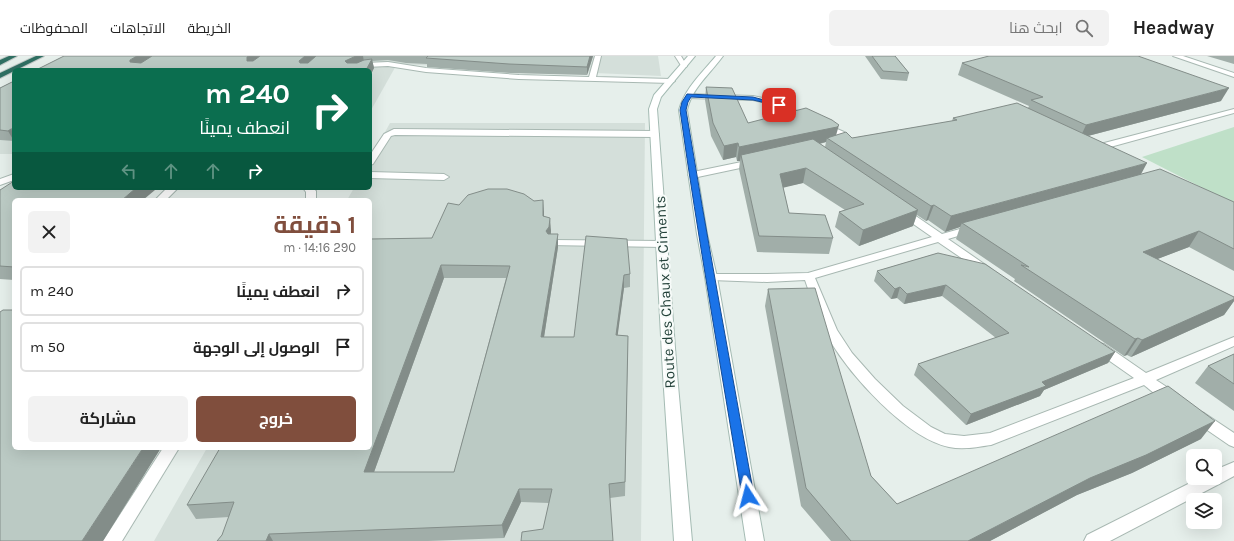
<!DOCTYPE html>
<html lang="ar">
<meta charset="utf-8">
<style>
:root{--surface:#fff;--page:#f2f2f2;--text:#222;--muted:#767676;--line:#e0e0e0;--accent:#804e3d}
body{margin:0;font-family:Karla,Cairo,sans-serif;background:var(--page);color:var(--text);direction:rtl;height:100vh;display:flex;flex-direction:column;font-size:15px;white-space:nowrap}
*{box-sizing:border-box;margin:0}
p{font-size:13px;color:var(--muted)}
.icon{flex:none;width:22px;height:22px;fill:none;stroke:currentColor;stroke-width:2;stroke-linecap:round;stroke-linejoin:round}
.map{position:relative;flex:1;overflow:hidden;direction:ltr}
.side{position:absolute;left:12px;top:142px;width:360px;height:252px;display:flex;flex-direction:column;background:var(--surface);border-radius:6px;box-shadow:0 4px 16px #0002;direction:rtl}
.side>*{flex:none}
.hud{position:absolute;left:12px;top:12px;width:360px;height:122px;border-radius:6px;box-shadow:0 4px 16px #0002;direction:rtl;background:#0b6e4f;color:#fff;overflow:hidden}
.tools{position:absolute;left:1186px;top:393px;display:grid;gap:8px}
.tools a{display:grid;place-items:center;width:36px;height:36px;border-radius:6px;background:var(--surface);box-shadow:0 4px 16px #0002;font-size:20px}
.pin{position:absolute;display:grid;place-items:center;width:34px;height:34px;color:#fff;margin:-17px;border-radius:8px;box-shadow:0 2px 6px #0006}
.me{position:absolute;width:44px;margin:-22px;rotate:351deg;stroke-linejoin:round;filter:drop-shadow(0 0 3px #0008)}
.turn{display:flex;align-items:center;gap:14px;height:84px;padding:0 16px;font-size:18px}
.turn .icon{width:52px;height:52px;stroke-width:2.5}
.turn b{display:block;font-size:28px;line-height:34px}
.lanes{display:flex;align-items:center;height:38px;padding:0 16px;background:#0003;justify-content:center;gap:20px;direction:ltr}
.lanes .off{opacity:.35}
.round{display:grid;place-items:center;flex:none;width:42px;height:42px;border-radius:6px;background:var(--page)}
.overview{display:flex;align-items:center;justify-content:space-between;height:68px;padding:0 16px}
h1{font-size:24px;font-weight:700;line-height:30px;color:var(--accent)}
.cta{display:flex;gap:8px;margin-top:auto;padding:8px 16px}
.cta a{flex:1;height:46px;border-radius:6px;background:var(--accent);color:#fff;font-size:16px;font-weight:700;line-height:46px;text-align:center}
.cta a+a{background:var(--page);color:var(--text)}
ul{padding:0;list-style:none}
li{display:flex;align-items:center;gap:12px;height:50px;margin:0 8px 6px;padding:0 8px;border:2px solid var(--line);border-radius:6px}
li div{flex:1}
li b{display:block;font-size:15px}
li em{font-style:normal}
header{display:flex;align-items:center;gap:24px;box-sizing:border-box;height:56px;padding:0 20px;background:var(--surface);border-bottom:1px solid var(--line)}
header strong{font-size:19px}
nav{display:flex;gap:22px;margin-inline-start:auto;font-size:14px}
.search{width:280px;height:36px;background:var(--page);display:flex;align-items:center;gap:10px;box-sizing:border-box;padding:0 14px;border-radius:6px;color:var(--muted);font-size:15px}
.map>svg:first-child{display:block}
</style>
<header>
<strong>Headway</strong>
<div class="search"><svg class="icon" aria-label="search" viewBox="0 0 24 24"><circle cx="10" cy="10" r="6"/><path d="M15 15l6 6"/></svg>ابحث هنا</div>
<nav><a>الخريطة</a><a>الاتجاهات</a><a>المحفوظات</a></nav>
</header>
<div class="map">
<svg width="1234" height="485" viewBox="0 0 1234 485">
<rect width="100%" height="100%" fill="#e6efeb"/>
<!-- built -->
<g fill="#d4dfda">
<polygon points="65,0 658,0 661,20 397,8 370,56 370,14 37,14"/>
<polygon points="14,26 14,98 0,98 0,33"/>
<polygon points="390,67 645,67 641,485 154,485 207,392 370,392 370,144 347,144 354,132 370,132 370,103"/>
</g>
<!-- green -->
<polygon fill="#bfe0c8" points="1234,71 1234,145 1230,146 1142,101"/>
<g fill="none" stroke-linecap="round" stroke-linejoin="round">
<!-- lane casing -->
<g stroke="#a8b8b2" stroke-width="2">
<g id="lane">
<polygon points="595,0 601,0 596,21 671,23 675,25 671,27 519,23 426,16 388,10 366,11 359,14 349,14 365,7 388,6 426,12 519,19 589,21"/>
<polygon points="394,73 655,75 659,78 655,81 395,79 391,80 373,108 370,109 370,99 384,78"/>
<polygon points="370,116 444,118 449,121 444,124 370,122"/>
<polygon points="14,118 14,124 0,129 0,123"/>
<polygon points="167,132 178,132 166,144 155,144"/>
<polygon points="303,132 313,132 316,135 316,144 306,144 306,136"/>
<polygon points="553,184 662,185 667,188 662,191 549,189 548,187 549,185"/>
<polygon points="163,392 179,392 122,485 103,485"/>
</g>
</g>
<!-- street casing -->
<g stroke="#a8b8b2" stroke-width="2">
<g id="street">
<polygon points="675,0 681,0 687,10 686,11 682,11"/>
<polygon points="1173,0 1183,0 1234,17 1234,21"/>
<polygon points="686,38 753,40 772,44 844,76 847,84 839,91 833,91 832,89 839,83 838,80 770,48 753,44 689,42 685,40"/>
<polygon points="1234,53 1234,57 1092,96 1088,93 1089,91"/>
<polygon points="756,103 759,104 761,106 759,108 693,122 688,119 693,116"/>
<path d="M903 153 907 154 942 178 974 169 978 170 979 172 978 174 948 183 990 212 992 214 990 216H982L938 186 815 222 837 274 852 297 875 323 903 350 931 371 945 378 964 380 990 377 1134 322 1094 294 1092 291 1094 288 1099 287 1104 288 1146 317 1234 281V290L1156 324 1179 339 1181 343 1179 347C1167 350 1153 336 1144 329L991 389C977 391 963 394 949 391 906 382 850 319 829 283 818 264 812 244 805 224L767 226 711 224 707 223 705 221 707 219 711 218H767L808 217 932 181 899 158 898 156 899 154Z"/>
<polygon points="1199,355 1204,357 1234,377 1234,391 1229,389 1194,365 1192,361 1194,357"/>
<polygon points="1234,406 1234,420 1221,427 1110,485 1084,485 1087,479 1200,422 1215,422 1215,414"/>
</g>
</g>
<!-- secondary casing -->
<g stroke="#a4bbb3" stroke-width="2">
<g id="secondary">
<polygon points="688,0 695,0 661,41 657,53 677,318 692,485 674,485 663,318 649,53 654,39"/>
<path d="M716 0H723C710 18 692 32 687 54L707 178 717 221 764 485H746L705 221 697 178 679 54C685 32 702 17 716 0Z"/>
</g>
</g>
<!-- highway casing -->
<g stroke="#c2cac8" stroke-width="2">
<g id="highway">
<polygon points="9,0 17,0 0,9 0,4"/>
<polygon points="36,0 44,0 0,22 0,17"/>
</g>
</g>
<!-- lane -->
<use href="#lane" fill="#fff" fill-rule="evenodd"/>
<!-- street -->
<use href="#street" fill="#fff" fill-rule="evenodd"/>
<!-- secondary -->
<use href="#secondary" fill="#fff" fill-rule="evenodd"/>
<!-- highway -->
<use href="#highway" fill="#2f6f62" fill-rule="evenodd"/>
</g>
<!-- wall -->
<g fill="#a1aea9" fill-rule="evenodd">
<polygon points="64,0 593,0 587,19 510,17 427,11 427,8 406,7 388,4 372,5 374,12 370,20 370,14"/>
<polygon points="865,0 895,0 909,17 907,25 881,23"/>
<polygon points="1207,0 1234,0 1234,8"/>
<path d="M962 7 1221 45 1088 80 1141 118 1234 146V215L1189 191 1157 203 1234 241V245L1224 259 1131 301 1127 299 1124 300 1014 225 1015 223 956 183 960 171 945 176 928 164 926 165 917 159 913 170 859 190 835 171 839 156 845 154 803 127 783 131 789 157 833 182 829 198 757 196 739 113 740 105H737L736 101 723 104 711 80 705 44 706 31 748 67 836 79 852 82 952 65 953 62 1028 52 1029 50 958 19ZM826 86 825 91 820 88Z"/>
<polygon points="14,25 14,85 0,84 0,32"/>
<polygon points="0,134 155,134 14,144 14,224 0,223"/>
<path d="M459 149 544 156V161L551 175V178H558V191L544 281H574L586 180 630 218V231L624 232 617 279 628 280 625 440 610 442 543 473 549 447 521 446 504 482 428 485H217L222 479 229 461 196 463 187 449 432 182ZM444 222H506L454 416H374Z"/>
<polygon points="938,197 1115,296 1108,307 1044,334 1040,340 966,369 914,319 918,308 996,282 942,240 904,248 897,242 891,243 874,225 877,215"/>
<polygon points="768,233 871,420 897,448 1201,383 1132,417 1077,439 990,485 831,485 801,450 765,250"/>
<polygon points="1234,298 1234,355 1195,327 1208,310"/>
</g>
<!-- shaded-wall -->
<g fill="#838d89">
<polygon points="137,0 155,0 134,13 130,6 130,4"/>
<polygon points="249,0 262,0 250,10 247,5 247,1"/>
<polygon points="305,0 317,0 302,14 299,5"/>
<polygon points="356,0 363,0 364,6 348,14 345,5"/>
<polygon points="590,0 593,0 587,19 587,11"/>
<polygon points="372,3 374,12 370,20 370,14 366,14"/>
<polygon points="1229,32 1221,45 1080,82 1086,69"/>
<polygon points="839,69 835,83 827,82 826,86 742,104 741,99 740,105 737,105 739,91"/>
<polygon points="11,73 14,78 14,85 8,75"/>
<polygon points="738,87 736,101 723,104 724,90"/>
<polygon points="1147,107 1139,122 962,167 960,171 945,176 951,160"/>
<polygon points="806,112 803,127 778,133 780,118"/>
<polygon points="136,132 154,132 155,134 143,144 122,144"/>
<polygon points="543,144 544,156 544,173 543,160"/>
<polygon points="934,149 928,164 926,165 931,150"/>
<polygon points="918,154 913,170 859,190 863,174"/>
<polygon points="550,162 551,175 550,183 546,175"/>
<polygon points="1199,175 1189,191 1134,212 1143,196"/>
<polygon points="558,178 558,191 542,294 541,281"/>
<polygon points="441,209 444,222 369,430 364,416"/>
<polygon points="624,219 624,232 616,292 616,279"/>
<polygon points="946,229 942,240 904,248 907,238"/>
<polygon points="900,231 897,242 891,243 895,233"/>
<polygon points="1234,243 1234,245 1224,259 1131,301 1142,284"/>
<polygon points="1138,282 1127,299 1124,300 1135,283"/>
<polygon points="1115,296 1108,307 1044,334 1040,340 966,369 971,358 1042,326"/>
<polygon points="1215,365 1201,383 1132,417 1077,439 990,485 968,485 1090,422"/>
<polygon points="143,392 161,392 103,485 82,485"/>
<polygon points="519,433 521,446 504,482 502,469"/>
<polygon points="269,478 273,485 266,485"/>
</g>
<!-- building -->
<g fill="#bbcac4" stroke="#838d89" fill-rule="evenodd">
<polygon points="64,0 137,0 130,4 130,6 141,7 152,0 249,0 247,1 247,5 253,5 260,0 305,0 299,5 300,7 308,7 316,0 356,0 345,5 347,7 357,7 364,4 372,3 366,14 36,14"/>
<polygon points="428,0 590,0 587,11 509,8 426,2"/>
<polygon points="872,0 895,0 909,17 883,15"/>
<polygon points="989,0 1138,0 1229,32 1086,69 1031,44 1043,41 962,7"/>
<polygon points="14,25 14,73 11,73 8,75 0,74 0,32"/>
<polygon points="706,31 732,32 748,67 806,52 832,64 839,69 837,71 739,91 738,87 724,90 713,67"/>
<polygon points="1017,47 1147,107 951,160 934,149 931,150 827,82 846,76 852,82 957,64 953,62"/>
<polygon points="813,83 918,154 863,174 839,156 864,148 806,112 780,118 789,157 825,159 833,182 759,180 741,99"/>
<polygon points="1160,113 1234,146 1234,193 1199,175 1143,196 1234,241 1234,243 1142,284 1138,282 1135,283 1021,209 1029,211 962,167"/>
<polygon points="14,125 14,132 136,132 122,144 14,144 14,211 0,210 0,134"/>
<path d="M488 133H507L524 138 534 145 543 144V160L550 162 549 171 546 175 548 178H558L541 281H574L586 180 627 183 630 218 624 219 616 279 628 280 625 426 609 428 613 485H521L522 476 543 473 552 433H519L502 469 269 478 266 485H217L222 479 234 446 187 449 220 392H370V183L432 182 448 147 459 149 468 139ZM441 209 510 210 454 416H364Z"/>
<polygon points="938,197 985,208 1115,296 1042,326 1046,330 971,358 918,308 1009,277 946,229 907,238 900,231 895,233 877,215"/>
<polygon points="815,232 871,420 897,448 1168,330 1215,365 1146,399 1090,422 968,485 851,485 806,432 768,233"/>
<polygon points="3,254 14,254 14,392 143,392 82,485 0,485 0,256"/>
<polygon points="1234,298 1234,328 1208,310"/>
</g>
<!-- route -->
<path fill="#1a73e8" stroke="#114b97" d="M687 38 753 41 782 49 779 50 753 44 691 41 688 46 686 54C707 183 731 311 754 440L752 444 748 445 743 444 742 440C721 311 698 183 680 54L682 46Z"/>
<g text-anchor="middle" stroke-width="4" stroke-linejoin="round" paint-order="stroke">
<!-- street labels -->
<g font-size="15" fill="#24423a" stroke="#f7fbf9">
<text transform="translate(665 236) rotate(-93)" y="5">Route des Chaux et Ciments</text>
</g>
</g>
</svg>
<div class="tools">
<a><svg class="icon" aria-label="search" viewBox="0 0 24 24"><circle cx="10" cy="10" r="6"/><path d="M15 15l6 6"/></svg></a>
<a><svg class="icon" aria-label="layers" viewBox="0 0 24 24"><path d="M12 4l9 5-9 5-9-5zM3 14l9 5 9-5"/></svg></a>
</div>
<div class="pin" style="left:779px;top:49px;background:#d93025"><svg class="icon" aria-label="arrive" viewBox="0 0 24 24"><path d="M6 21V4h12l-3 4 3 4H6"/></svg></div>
<svg class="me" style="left:748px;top:440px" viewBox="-20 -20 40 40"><path d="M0-17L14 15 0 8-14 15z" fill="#1a73e8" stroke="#fff" stroke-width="4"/></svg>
<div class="hud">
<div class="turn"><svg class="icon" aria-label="right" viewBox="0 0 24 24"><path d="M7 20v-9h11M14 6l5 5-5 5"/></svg><div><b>240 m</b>انعطف يمينًا</div></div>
<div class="lanes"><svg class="icon off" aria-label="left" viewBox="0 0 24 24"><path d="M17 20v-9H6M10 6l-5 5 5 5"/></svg><svg class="icon off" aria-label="ahead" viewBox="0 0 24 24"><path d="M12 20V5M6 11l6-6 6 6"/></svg><svg class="icon off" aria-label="ahead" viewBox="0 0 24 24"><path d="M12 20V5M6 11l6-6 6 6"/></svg><svg class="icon" aria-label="right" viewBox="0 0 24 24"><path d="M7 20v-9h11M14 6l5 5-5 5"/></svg></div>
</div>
<section class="side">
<div class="overview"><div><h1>1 دقيقة</h1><p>290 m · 14:16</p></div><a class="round"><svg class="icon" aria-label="close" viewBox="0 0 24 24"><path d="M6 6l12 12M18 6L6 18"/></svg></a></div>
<ul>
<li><svg class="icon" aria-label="right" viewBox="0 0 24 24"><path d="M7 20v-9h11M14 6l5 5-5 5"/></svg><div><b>انعطف يمينًا</b></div><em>240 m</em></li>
<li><svg class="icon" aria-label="arrive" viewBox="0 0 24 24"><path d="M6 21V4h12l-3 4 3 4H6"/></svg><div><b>الوصول إلى الوجهة</b></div><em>50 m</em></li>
</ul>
<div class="cta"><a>خروج</a><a>مشاركة</a></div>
</section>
</div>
